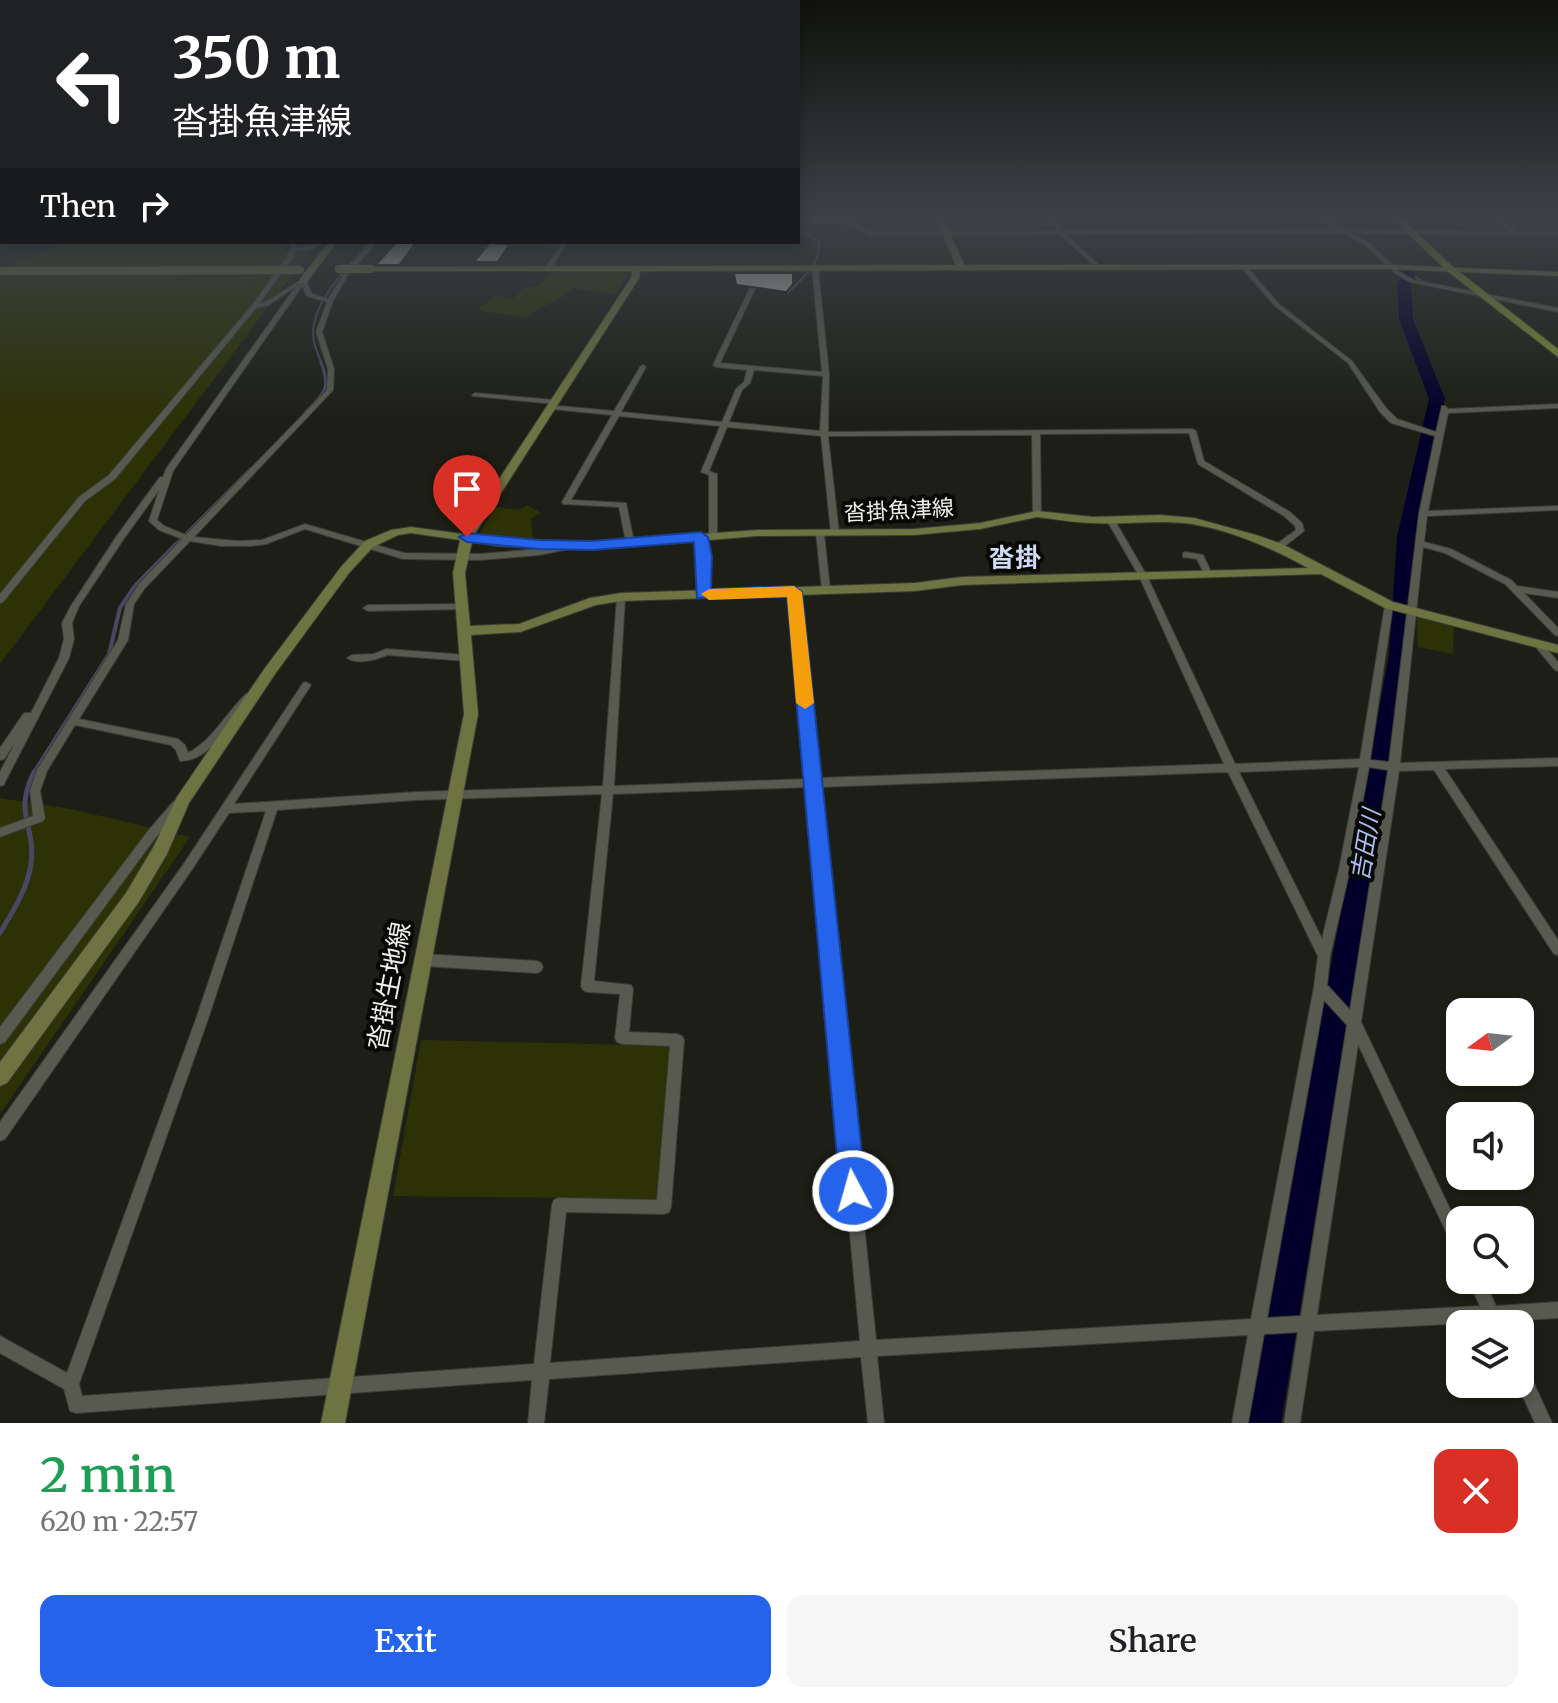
<!DOCTYPE html>
<meta charset="utf-8">
<style>
:root{--surface:#fff;--page:#f6f6f6;--text:#202124;--muted:#757577;--accent:#2563eb}
body{margin:0;font-family:Merriweather,"Noto Sans JP",serif;background:var(--page);color:var(--text);height:100vh;display:flex;flex-direction:column;font-size:30px;white-space:nowrap}
*{box-sizing:border-box;margin:0}
p{font-size:26px;color:var(--muted)}
.icon{flex:none;width:44px;height:44px;fill:none;stroke:currentColor;stroke-width:2;stroke-linecap:round;stroke-linejoin:round}
.map{position:relative;height:1423px;overflow:hidden}
.drawer{display:flex;flex-direction:column;background:var(--surface);flex:1}
.drawer>*{flex:none}
.banner{position:absolute;left:0px;top:0px;width:800px;height:244px;box-shadow:0 4px 12px #0003;background:#202124;color:#fff;overflow:hidden}
.needle{width:52px;rotate:255deg}
.fabs{position:absolute;left:1446px;top:998px;display:grid;gap:16px}
.fabs a{display:grid;place-items:center;width:88px;height:88px;border-radius:16px;background:var(--surface);box-shadow:0 4px 12px #0003;font-size:40px}
.pin{position:absolute;display:grid;place-items:center;width:68px;height:68px;color:#fff;margin:-82px -34px;border-radius:50% 50% 50% 0;rotate:-45deg;box-shadow:0 0 8px #0007}
.pin .icon{rotate:45deg}
.me{position:absolute;width:88px;margin:-44px;rotate:354deg;stroke-linejoin:round;filter:drop-shadow(0 0 6px #0008)}
.turn{display:flex;align-items:center;gap:28px;height:168px;padding:0 40px;font-size:36px}
.turn .icon{width:104px;height:104px;stroke-width:2.5}
.turn b{display:block;font-size:56px;line-height:68px}
.then{display:flex;align-items:center;height:76px;padding:0 40px;background:#0003;gap:16px;font-size:30px}
.round{display:grid;place-items:center;flex:none;width:84px;height:84px;border-radius:16px;background:var(--page)}
.overview{display:flex;align-items:center;justify-content:space-between;height:136px;padding:0 40px}
h1{font-size:48px;font-weight:600;line-height:60px;color:#1e9e55}
.button{display:flex;gap:16px;margin-top:auto;padding:16px 40px}
.button a{flex:1;height:92px;border-radius:16px;background:var(--accent);color:#fff;font-size:32px;font-weight:600;line-height:92px;text-align:center}
.button a+a{background:var(--page);color:var(--text)}
.map>svg:first-child{display:block}
</style>
<div class="map">
<svg width="1558" height="1423" viewBox="0 0 1558 1423">
<rect width="100%" height="100%" fill="#1d1f16"/>
<!-- green -->
<g fill="#2d3106">
<polygon points="67,242 284,242 284,252 310,251 0,664 0,268"/>
<path d="M620 272 627 275 616 295 574 288C559 302 541 305 525 318L477 310 495 296 513 299 524 287H538L549 273Z"/>
<polygon points="527,505 541,513 531,518 533,540 478,536 495,507 520,510"/>
<polygon points="1417,616 1454,622 1453,654 1418,647"/>
<polygon points="0,798 71,809 190,837 0,1114"/>
<polygon points="421,1040 671,1046 659,1199 393,1196"/>
</g>
<g fill="none" stroke-linecap="round" stroke-linejoin="round">
<!-- stream-far3 -->
<g stroke="#494864" stroke-width="2">
<polyline points="1407,273 1426,283"/>
<path d="M788 293C803 276 820 267 819 242L798 228"/>
<path d="M322 364C318 355 313 344 313 333 314 299 349 265 371 242"/>
</g>
<!-- stream-far2 -->
<g stroke="#494864" stroke-width="3">
<path d="M304 414C323 393 332 391 321 362"/>
<polyline points="174,546 250,469"/>
</g>
<!-- stream-far1 -->
<polyline stroke="#494864" stroke-width="4" points="33,774 109,654 120,608 134,587 176,544"/>
<!-- stream -->
<path stroke="#494864" stroke-width="5" d="M0 933C13 911 27 890 31 864 36 825 13 814 34 772"/>
<!-- river -->
<polygon fill="#02002a" fill-rule="evenodd" points="1401,267 1411,267 1415,278 1411,284 1413,319 1445,399 1415,537 1409,656 1281,1423 1245,1423 1389,656 1397,537 1429,399 1399,319 1397,283 1402,277"/>
</g>
<!-- building -->
<g fill="#babcb1">
<polygon points="398,242 415,242 399,264 378,264"/>
<polygon points="490,244 508,245 497,261 476,261"/>
<polygon points="735,274 792,274 792,284 786,291 737,284"/>
</g>
<g fill="none" stroke-linecap="round" stroke-linejoin="round">
<!-- street casing -->
<g stroke="#3b3c36" stroke-width="2">
<g id="street">
<polygon points="798,219 845,219 872,232 1057,231 1051,219 1057,219 1063,231 1336,229 1318,219 1325,219 1344,229 1510,232 1495,219 1501,219 1517,232 1558,232 1558,236 1350,233 1369,243 1400,272 1414,280 1558,308 1558,312 1410,282 1396,274 1365,245 1342,233 1066,234 1100,266 1100,268 1098,269 1059,234 871,236 844,223 798,223"/>
<path d="M293 242H299L297 247 310 246 318 242H325L313 249 295 251 292 259 259 304C275 300 287 286 303 279L306 281 312 294 328 299 344 273 371 242H377L348 275 333 301 322 332 334 369 333 390 194 537 237 541 262 540 305 524 404 553 480 554 539 549 569 543 573 546 569 549 539 555 480 560 403 559 305 529 266 544 251 546H221L190 541 145 588 134 604 128 640 79 719 178 739 185 745 188 753C213 740 226 713 246 694H252L254 696 252 698C233 719 211 762 180 761L176 750 171 745 75 725 47 771 40 791 45 818 43 821 0 837V828L33 816 30 791 37 770 118 640 126 604 139 584 182 539 159 530 149 521 159 490 123 540 79 606 72 623 74 639 69 658 5 782 4 785 0 786V772L16 741 4 759 0 760V748L24 713H31L59 658 64 639 62 623 71 606 116 537 160 477H163L166 469 296 286 269 305 256 308 115 479 85 501 3 602 0 603V594L79 497 109 475 252 305 286 259ZM302 286 307 296 327 302 316 332 328 369 327 390 186 535 164 526 157 520 173 471Z"/>
<polygon points="540,242 568,242 551,268 546,267 561,245 543,244"/>
<path d="M1241 265H1245L1279 304 1352 361 1386 408 1397 419 1436 432 1442 406H1445L1448 409 1558 404V408L1448 413 1428 511 1558 506V510L1427 516 1424 542 1451 549 1511 580 1517 586 1558 592V598L1524 593 1558 628V636L1555 635 1505 584 1445 553 1423 547 1400 763 1558 758V766L1445 769 1558 940V955L1554 954 1434 770 1399 771 1361 1022 1460 1230V1254L1455 1251 1358 1044 1317 1315 1480 1306 1468 1280H1484L1496 1306 1558 1302V1318L1504 1321 1505 1324H1489L1488 1322 1314 1331 1300 1423H1284L1298 1332 1264 1334 1248 1423H1232L1248 1335 877 1356 884 1423H868L861 1357 549 1379 544 1423H528L532 1380 76 1413 70 1411 64 1389 0 1353V1336L67 1373 196 1019 266 811 229 813 193 868 5 1139 0 1141V1122L185 862 303 683 306 682 311 685 234 804 416 792 603 786 617 597 621 594 625 597 614 786 807 779 790 592 794 589 798 592 818 778 1224 764 1139 576 1106 519 1110 517 1114 519 1147 576 1235 764 1360 759 1385 605 1386 603H1392L1393 605 1370 760 1389 762 1419 514 1435 436 1391 423 1380 412 1348 363 1275 306 1241 267ZM1359 767 1339 869 1322 939 1239 772ZM1369 767 1388 770 1350 1010 1327 985 1330 956 1350 869ZM1228 772 1318 956 1314 987 1251 1319 876 1340 819 787ZM808 787 860 1341 550 1363 566 1212 664 1214 669 1212 671 1207 684 1040 682 1036 677 1034 629 1032 633 989 631 985 594 981 613 794ZM602 794 581 986 583 990 587 992 620 994 615 1038 617 1042 622 1044 670 1046 657 1200 559 1198 554 1200 552 1205 534 1364 82 1396 79 1384 208 1019 277 810 416 800ZM1324 1000 1347 1025 1301 1316 1267 1318Z"/>
<path d="M815 266 818 268 829 374 828 432 1192 429 1196 431 1204 461 1290 512 1302 523 1304 531 1281 549H1275V545L1296 530 1295 526 1284 516 1198 464 1189 433 1040 434 1041 514 1037 516 1033 514 1032 435 828 436 839 533 835 535 831 533 821 436 727 427 709 471 717 474V536L713 538 709 536V475L701 472 720 426 619 416 571 500 626 503 634 542 630 545 626 542 619 507 563 504 562 502 612 415 551 409 547 407 548 405 614 411 640 367 643 365 646 367 621 412 722 422 736 389 744 382 747 370 716 367 713 365 750 288 755 289 720 363 822 372 812 268ZM754 370 823 376 820 431 729 422 742 390 750 383Z"/>
<polygon points="475,393 555,400 559,402 555,404 473,396 472,395"/>
<polygon points="817,531 820,531 824,533 830,590 826,593 822,590 816,533"/>
<polygon points="701,534 705,537 708,556 707,595 703,598 699,595 700,556 697,537"/>
<polygon points="1186,552 1203,555 1212,574 1211,576 1205,576 1197,559 1183,557 1183,553"/>
<polygon points="462,604 467,607 465,609 368,611 363,608 368,605"/>
<polygon points="1537,640 1540,641 1558,662 1558,671 1555,670 1534,645 1532,643 1534,641"/>
<path d="M386 649 467 655 472 658 467 661 387 655C376 660 357 665 347 658L352 655 374 654Z"/>
<polygon points="178,800 182,801 183,804 182,807 156,837 5,1042 0,1044 0,1027 148,831 174,801"/>
<polygon points="423,954 537,961 541,963 543,967 541,971 537,973 423,966 419,964 417,960 419,956"/>
<polygon points="1520,1364 1526,1366 1552,1423 1535,1423 1517,1384 1520,1384"/>
</g>
</g>
<!-- secondary casing -->
<g stroke="#3b3c36" stroke-width="2">
<g id="secondary">
<path d="M936 219H944L964 265H1392L1558 272V276L1392 269 640 271 639 278 474 535 498 538 592 542 757 530 914 529 980 523 1037 511 1093 517 1160 515 1194 518 1256 535 1282 544 1393 602 1558 645V653L1385 608 1321 574 962 585 915 591 621 601 596 605 520 632 471 635 478 714 345 1423H321L464 714 453 573 460 540 411 533 398 535 373 547 349 573 275 674 189 803 167 854 138 903 7 1083 0 1086V1062L126 893 154 846 177 797 265 668 341 567 365 541 391 530 411 527 463 534 631 278 632 271H371L367 269 371 267 956 265ZM1037 517C1055 519 1074 523 1093 523 1126 525 1159 519 1192 524 1233 531 1272 548 1308 568L962 577 915 583 621 593 590 598 519 624 470 626 465 573 472 542 498 546 592 550 757 536 914 535 980 529Z"/>
<polygon points="329,242 337,242 306,283 300,283 300,279"/>
</g>
</g>
<!-- primary casing -->
<g stroke="#3b3c36" stroke-width="2">
<polygon id="primary" points="1393,219 1402,219 1452,266 1558,349 1558,357 1446,270"/>
</g>
<!-- street -->
<use href="#street" fill="#585a50" fill-rule="evenodd"/>
<!-- secondary -->
<use href="#secondary" fill="#6d7341" fill-rule="evenodd"/>
<!-- primary -->
<use href="#primary" fill="#818b31" fill-rule="evenodd"/>
<!-- secondary-bridge casing -->
<g stroke="#3b3c36" stroke-width="9" stroke-linecap="butt">
<g id="secondary-bridge">
<polyline points="339,269 371,269"/>
<polyline points="0,271 300,270"/>
</g>
</g>
<!-- secondary-bridge -->
<use href="#secondary-bridge" stroke="#6d7341" stroke-width="8"/>
</g>
<!-- sky -->
<linearGradient id="sky" x2="0" y2="1"><stop stop-color="#10110c"/><stop offset="0.52" stop-color="#3a4247"/><stop offset="1" stop-color="#3a4247" stop-opacity="0"/></linearGradient>
<rect width="1558" height="418" fill="url(#sky)"/>
<!-- route -->
<polygon fill="#2563eb" stroke="#184099" stroke-width="2" points="701,532 708,537 712,556 711,589 794,586 802,592 866,1191 862,1201 853,1205 843,1201 840,1191 787,597 697,598 694,542 592,550 539,549 467,542 459,537 467,533 539,540 592,541"/>
<!-- slow -->
<polygon fill="#f59e0b" points="794,586 802,592 814,703 805,709 796,703 787,597 709,600 701,594 709,589"/>
<g text-anchor="middle" stroke-width="8" stroke-linejoin="round" paint-order="stroke">
<!-- street labels -->
<g font-size="22" fill="#f0f1eb" stroke="#080805">
<text transform="translate(899 510) rotate(-3)" y="8">沓掛魚津線</text>
</g>
<!-- water labels -->
<g font-size="24" font-style="italic" fill="#a9bffa" stroke="#080805">
<text transform="translate(1366 845) rotate(-80)" y="8">吉田川</text>
</g>
<!-- quarter labels -->
<g font-size="26" font-weight="bold" fill="#d0dbf7" stroke="#080805">
<text x="1015" y="567">沓掛</text>
</g>
<!-- near-street labels -->
<g font-size="26" fill="#f0f1eb" stroke="#080805">
<text transform="translate(389 986) rotate(-79)" y="9">沓掛生地線</text>
</g>
</g>
</svg>
<div class="fabs">
<a><svg class="needle" viewBox="-14 -14 28 28"><path d="M0-13l5 13h-10z" fill="#e53935"/><path d="M0 13l5-13h-10z" fill="#757577"/></svg></a>
<a><svg class="icon" aria-label="sound" viewBox="0 0 24 24"><path d="M4 9h4l5-4v14l-5-4H4zM17 9q2 3 0 6"/></svg></a>
<a><svg class="icon" aria-label="search" viewBox="0 0 24 24"><circle cx="10" cy="10" r="6"/><path d="M15 15l6 6"/></svg></a>
<a><svg class="icon" aria-label="layers" viewBox="0 0 24 24"><path d="M12 4l9 5-9 5-9-5zM3 14l9 5 9-5"/></svg></a>
</div>
<div class="pin" style="left:467px;top:537px;background:#d93025"><svg class="icon" aria-label="arrive" viewBox="0 0 24 24"><path d="M6 21V4h12l-3 4 3 4H6"/></svg></div>
<svg class="me" style="left:853px;top:1191px" viewBox="-20 -20 40 40"><circle r="17" fill="#2563eb" stroke="#fff" stroke-width="3"/><path d="M0-11L8 9 0 5-8 9z" fill="#fff"/></svg>
<div class="banner">
<div class="turn"><svg class="icon" aria-label="left" viewBox="0 0 24 24"><path d="M17 20v-9H6M10 6l-5 5 5 5"/></svg><div><b>350 m</b>沓掛魚津線</div></div>
<div class="then">Then<svg class="icon" aria-label="right" viewBox="0 0 24 24"><path d="M7 20v-9h11M14 6l5 5-5 5"/></svg></div>
</div>
</div>
<section class="drawer">
<div class="overview"><div><h1>2 min</h1><p>620 m · 22:57</p></div><a class="round" style="background:#d93025;color:#fff"><svg class="icon" aria-label="close" viewBox="0 0 24 24"><path d="M6 6l12 12M18 6L6 18"/></svg></a></div>
<div class="button"><a>Exit</a><a>Share</a></div>
</section>
